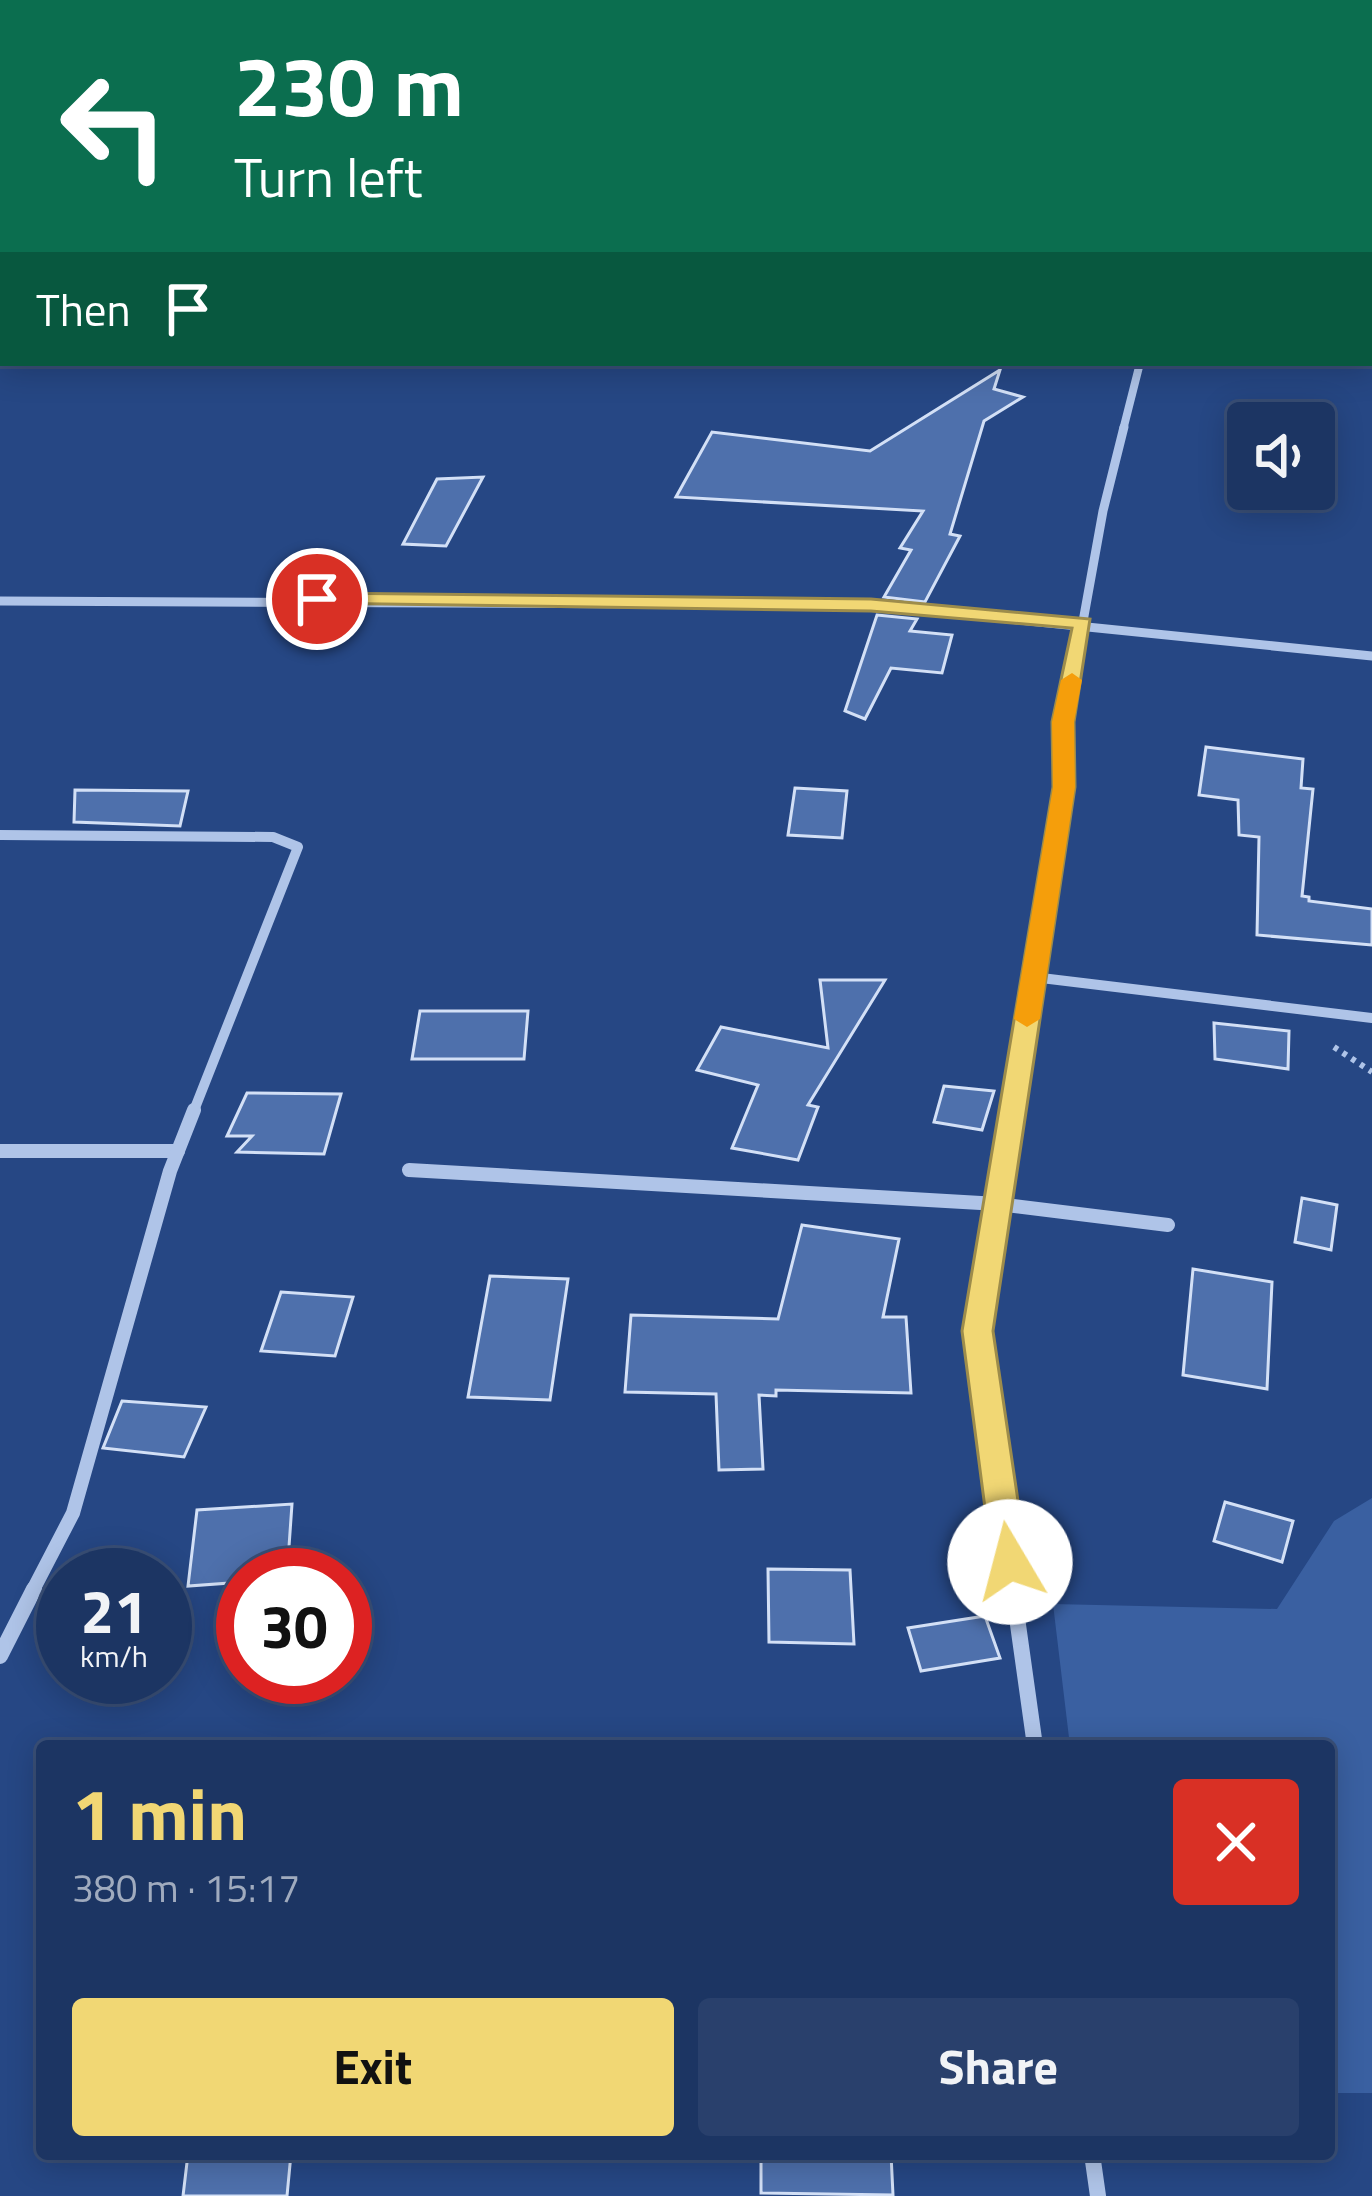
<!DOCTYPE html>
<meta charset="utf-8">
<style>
:root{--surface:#1c3563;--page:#29406c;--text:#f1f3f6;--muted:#a0abbe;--line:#3a5078;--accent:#f1d774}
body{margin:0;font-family:"Titillium Web",sans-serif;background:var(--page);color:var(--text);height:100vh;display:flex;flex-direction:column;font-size:45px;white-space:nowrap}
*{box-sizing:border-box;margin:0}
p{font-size:39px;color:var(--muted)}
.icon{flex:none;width:66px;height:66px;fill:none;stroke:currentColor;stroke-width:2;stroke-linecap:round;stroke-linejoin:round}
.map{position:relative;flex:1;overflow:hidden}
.side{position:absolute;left:36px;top:1740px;width:1299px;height:420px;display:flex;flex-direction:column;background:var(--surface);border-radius:12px;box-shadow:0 6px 30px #0003,0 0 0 3px var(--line)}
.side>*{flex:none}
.banner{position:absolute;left:0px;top:0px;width:1374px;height:366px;box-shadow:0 6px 30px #0003,0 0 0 3px var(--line);background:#0b6e4f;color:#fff;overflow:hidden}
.tools{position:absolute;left:1227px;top:402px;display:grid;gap:24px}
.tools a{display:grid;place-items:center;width:108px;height:108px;border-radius:12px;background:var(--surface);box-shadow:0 6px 30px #0003,0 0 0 3px var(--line);font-size:60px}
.speed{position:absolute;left:36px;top:1548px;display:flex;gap:24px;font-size:60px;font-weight:700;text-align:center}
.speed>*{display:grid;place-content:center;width:156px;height:156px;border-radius:50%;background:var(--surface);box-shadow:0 6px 30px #0003,0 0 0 3px var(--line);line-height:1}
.speed small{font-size:30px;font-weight:400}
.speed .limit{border:18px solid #d22;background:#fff;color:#111}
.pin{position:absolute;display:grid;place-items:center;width:102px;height:102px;color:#fff;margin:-51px;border:6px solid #fff;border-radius:50%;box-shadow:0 3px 12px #0007}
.me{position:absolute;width:132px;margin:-66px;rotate:352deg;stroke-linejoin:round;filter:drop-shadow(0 0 9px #0008)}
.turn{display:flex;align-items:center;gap:42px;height:252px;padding:0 36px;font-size:54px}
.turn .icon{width:156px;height:156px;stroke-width:2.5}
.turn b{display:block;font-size:84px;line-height:102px}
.then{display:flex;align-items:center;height:114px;padding:0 36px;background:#0003;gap:24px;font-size:45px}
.round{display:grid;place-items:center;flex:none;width:126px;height:126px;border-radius:12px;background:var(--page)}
.overview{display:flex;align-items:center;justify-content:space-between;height:204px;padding:0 36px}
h1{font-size:72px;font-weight:700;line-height:90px;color:var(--accent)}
.action{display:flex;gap:24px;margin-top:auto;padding:24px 36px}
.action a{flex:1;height:138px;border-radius:12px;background:var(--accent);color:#111;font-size:48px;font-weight:700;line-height:138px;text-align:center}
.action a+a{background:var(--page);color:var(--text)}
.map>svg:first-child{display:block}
</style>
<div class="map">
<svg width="1372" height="2196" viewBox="0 0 1372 2196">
<rect width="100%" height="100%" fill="#264784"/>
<!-- green -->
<polygon fill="#3a60a1" points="1372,1498 1372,2093 1329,2093 1329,1746 1070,1746 1053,1604 1277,1609 1334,1521"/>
<!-- building -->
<g fill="#4e70ac" stroke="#d3e0f6" stroke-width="3">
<polygon points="1000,370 994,389 1023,397 984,421 950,534 960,536 925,602 884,597 911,550 900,548 923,511 676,497 712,432 870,451"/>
<polygon points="483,477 446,546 403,544 437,479"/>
<polygon points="877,615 917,619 910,631 952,635 942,673 891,668 865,719 845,711"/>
<polygon points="1206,747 1303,759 1301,788 1313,789 1302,896 1309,897 1309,901 1372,909 1372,945 1257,935 1259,837 1239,835 1238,800 1199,795"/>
<polygon points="795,788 847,791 842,838 788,835"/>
<polygon points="75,790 188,791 180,826 74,822"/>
<polygon points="820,980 885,980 808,1105 818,1107 798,1160 732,1148 758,1085 697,1070 721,1027 828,1048"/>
<polygon points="420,1011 528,1011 524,1059 412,1059"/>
<polygon points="1214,1023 1289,1031 1288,1069 1215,1059"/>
<polygon points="944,1086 994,1091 982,1130 934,1122"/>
<polygon points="247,1093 341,1094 324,1154 237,1152 252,1136 227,1136"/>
<polygon points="1302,1198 1337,1205 1331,1250 1295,1242"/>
<polygon points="802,1225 899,1239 883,1317 906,1317 911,1393 776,1390 776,1396 759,1395 763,1469 719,1470 716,1394 625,1392 631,1315 778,1319"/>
<polygon points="1193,1269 1272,1282 1267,1389 1183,1375"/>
<polygon points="490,1276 568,1279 550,1400 468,1397"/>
<polygon points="281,1292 353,1297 335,1356 261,1351"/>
<polygon points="122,1401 206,1407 184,1457 103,1448"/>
<polygon points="1225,1502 1293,1521 1282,1562 1214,1541"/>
<polygon points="292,1504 287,1575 243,1575 243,1582 188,1586 197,1510"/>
<polygon points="768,1569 850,1570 854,1644 769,1642"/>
<polygon points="985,1616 1000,1658 921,1671 908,1628"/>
<polygon points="188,2154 291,2154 287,2196 183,2196"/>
<polygon points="761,2154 891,2154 893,2195 761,2193"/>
</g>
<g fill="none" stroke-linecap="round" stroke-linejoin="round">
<!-- path-far1 -->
<polyline stroke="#afc4e8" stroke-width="3" stroke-dasharray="3 4.5" stroke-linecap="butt" points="0,0 10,3"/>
<!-- path -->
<polyline stroke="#afc4e8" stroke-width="6" stroke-dasharray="4.5 6" stroke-linecap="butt" points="1334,1047 1372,1072"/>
<!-- street-far5 -->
<g stroke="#afc4e8" stroke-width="6">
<polyline points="693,0 730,3"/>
<polyline points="1110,0 1134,3"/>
<polyline points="674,3 680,0"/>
<polyline points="938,3 948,0"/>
<polyline points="1276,3 1280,0"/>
</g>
<!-- street-far4 -->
<polyline stroke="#afc4e8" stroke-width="8" points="1123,430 1140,363"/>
<!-- street-far3 -->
<g stroke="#afc4e8" stroke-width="9">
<polyline points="0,601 871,605 1372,656"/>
<polyline points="1063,732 1103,511 1124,427"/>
</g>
<!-- street-far2 -->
<g stroke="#afc4e8" stroke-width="10">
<polyline points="0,835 273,837 298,847 193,1113"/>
<polyline points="1033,977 1372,1018"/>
<polyline points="1012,1113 1064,787 1063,729"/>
</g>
<!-- street-far1 -->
<g stroke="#afc4e8" stroke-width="14">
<polyline points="1012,1110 977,1331 1014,1592"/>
<polyline points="0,1151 178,1151"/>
<polyline points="409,1170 998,1204 1168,1225"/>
<polyline points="32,1592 73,1513 170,1171 194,1110"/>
</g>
<!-- street -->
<g stroke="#afc4e8" stroke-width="16">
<polyline points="1013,1589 1035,1746"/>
<polyline points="0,1656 34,1589"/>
<polyline points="1092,2154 1098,2196"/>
</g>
</g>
<!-- route -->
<polygon fill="#f1d774" stroke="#9d8c4b" stroke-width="3" points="317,593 871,599 1090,619 1074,722 1075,787 993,1331 1027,1562 1022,1571 1010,1575 997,1571 992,1562 962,1331 1053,787 1052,722 1072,628 871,611 310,603 307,599"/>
<!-- slow -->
<polygon fill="#f59e0b" points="1072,673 1082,680 1074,722 1075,787 1040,1019 1027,1027 1014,1019 1053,787 1052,722 1061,680"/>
</svg>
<div class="tools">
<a><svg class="icon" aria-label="sound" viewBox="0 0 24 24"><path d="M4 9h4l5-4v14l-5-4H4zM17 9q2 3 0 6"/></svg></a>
</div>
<div class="speed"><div>21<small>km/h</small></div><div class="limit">30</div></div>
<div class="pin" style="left:317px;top:599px;background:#d93025"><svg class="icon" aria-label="arrive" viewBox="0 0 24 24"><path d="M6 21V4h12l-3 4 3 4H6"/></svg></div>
<svg class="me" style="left:1010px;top:1562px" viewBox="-20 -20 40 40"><circle r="19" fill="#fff"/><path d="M0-13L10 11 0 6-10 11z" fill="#f1d774"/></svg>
<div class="banner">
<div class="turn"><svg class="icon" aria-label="left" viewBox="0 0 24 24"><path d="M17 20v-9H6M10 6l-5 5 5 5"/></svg><div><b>230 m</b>Turn left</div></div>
<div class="then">Then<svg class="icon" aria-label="arrive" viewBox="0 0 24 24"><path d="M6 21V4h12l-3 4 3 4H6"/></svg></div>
</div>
<section class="side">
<div class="overview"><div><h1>1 min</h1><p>380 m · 15:17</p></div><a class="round" style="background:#d93025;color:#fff"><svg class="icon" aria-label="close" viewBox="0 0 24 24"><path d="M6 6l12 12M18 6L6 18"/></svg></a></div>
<div class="action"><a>Exit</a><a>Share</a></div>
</section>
</div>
